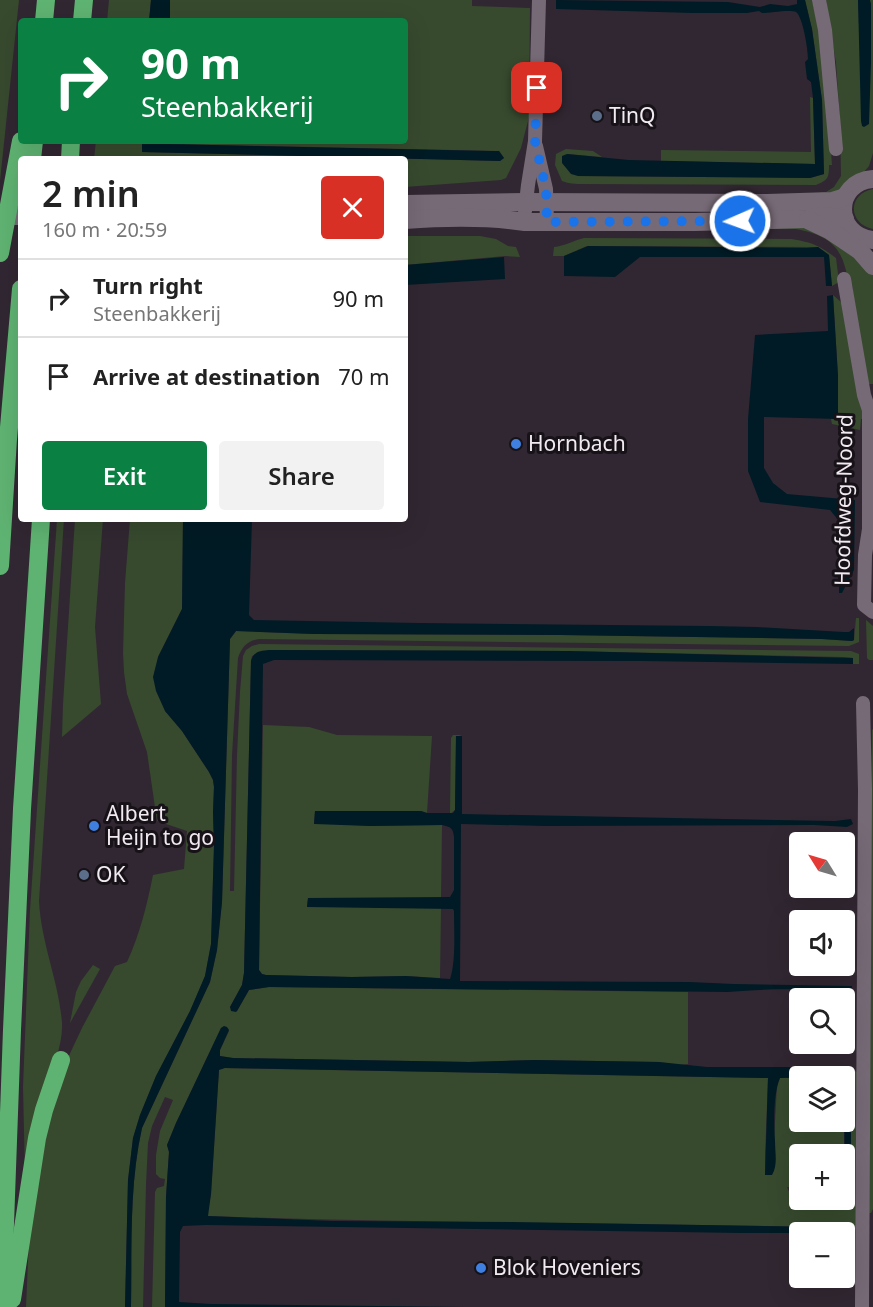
<!DOCTYPE html>
<meta charset="utf-8">
<style>
:root{--surface:#fff;--page:#f2f2f2;--text:#222;--muted:#767676;--line:#e0e0e0;--accent:#0b8043}
body{margin:0;font-family:"Noto Sans",sans-serif;background:var(--page);color:var(--text);height:100vh;display:flex;flex-direction:column;font-size:22px;white-space:nowrap}
*{box-sizing:border-box;margin:0}
p{font-size:20px;color:var(--muted)}
.icon{flex:none;width:33px;height:33px;fill:none;stroke:currentColor;stroke-width:2;stroke-linecap:round;stroke-linejoin:round}
.map{position:relative;flex:1;overflow:hidden}
.sheet{position:absolute;left:18px;top:156px;width:390px;height:366px;display:flex;flex-direction:column;background:var(--surface);border-radius:6px;box-shadow:0 6px 24px #0002}
.sheet>*{flex:none}
.top-card{position:absolute;left:18px;top:18px;width:390px;height:126px;border-radius:6px;box-shadow:0 6px 24px #0002;background:#0b8043;color:#fff;overflow:hidden}
.needle{width:39px;rotate:307deg}
.buttons{position:absolute;left:789px;top:832px;display:grid;gap:12px}
.buttons a{display:grid;place-items:center;width:66px;height:66px;border-radius:6px;background:var(--surface);box-shadow:0 6px 24px #0002;font-size:30px}
.pin{position:absolute;display:grid;place-items:center;width:51px;height:51px;color:#fff;margin:-26px;border-radius:12px;box-shadow:0 3px 9px #0006}
.me{position:absolute;width:66px;margin:-33px;rotate:268deg;stroke-linejoin:round;filter:drop-shadow(0 0 4px #0008)}
.turn{display:flex;align-items:center;gap:21px;height:126px;padding:0 24px;font-size:27px}
.turn .icon{width:78px;height:78px;stroke-width:2.5}
.turn b{display:block;font-size:42px;line-height:51px}
.round{display:grid;place-items:center;flex:none;width:63px;height:63px;border-radius:6px;background:var(--page)}
.summary{display:flex;align-items:center;justify-content:space-between;height:102px;padding:0 24px}
h1{font-size:36px;font-weight:600;line-height:45px}
.button{display:flex;gap:12px;margin-top:auto;padding:12px 24px}
.button a{flex:1;height:69px;border-radius:6px;background:var(--accent);color:#fff;font-size:24px;font-weight:600;line-height:69px;text-align:center}
.button a+a{background:var(--page);color:var(--text)}
ul{padding:0;list-style:none}
li{display:flex;align-items:center;gap:18px;height:78px;padding:0 24px;border-top:2px solid var(--line)}
li div{flex:1}
li b{display:block;font-size:22px}
li em{font-style:normal}
.map>svg:first-child{display:block}
</style>
<div class="map">
<svg width="873" height="1307" viewBox="0 0 873 1307">
<rect width="100%" height="100%" fill="#312732"/>
<!-- green -->
<g fill="#374a2e">
<polygon points="0,0 19,0 0,181"/>
<polygon points="109,0 151,0 149,21 107,21"/>
<polygon points="170,0 472,0 472,6 530,8 529,117 521,148 506,178 501,180 405,187 405,159 94,159 96,141 142,141 142,152 500,161 504,158 499,151 166,144 166,141 405,141 405,21 170,21"/>
<path d="M805 0H812C826 54 828 109 832 165H829C829 178 828 180 816 185L577 184 568 183 562 181 555 165 556 154 566 149 593 151 602 157 567 154 578 176 810 178 824 174 822 100 812 29Z"/>
<polygon points="826,0 858,0 860,50 871,63 870,0 873,0 873,153 869,166 863,173 833,196 802,195 826,192 834,187 841,176 840,121 836,63"/>
<polygon points="810,97 813,98 815,164 661,161 661,150 811,152"/>
<path d="M873 189V229C848 224 847 194 873 189Z"/>
<path d="M584 228H814L866 264 873 275V384H867L859 342 852 284C847 279 847 273 845 267 838 241 821 234 796 229Z"/>
<polygon points="405,236 480,236 496,239 508,246 516,247 520,257 505,256 405,265"/>
<path d="M584 238 792 239C813 243 819 245 836 258L839 282 832 286 829 255 818 247 587 246 564 256H553L554 247C565 246 572 241 584 238Z"/>
<polygon points="833,295 842,303 865,419 861,419 860,430 832,424 831,419 837,419 838,376"/>
<path d="M57 519H64L39 901C41 943 59 982 62 1023 63 1045 53 1065 48 1085 40 1115 32 1145 25 1175L23 1087 30 910Z"/>
<polygon points="75,519 103,519 95,627 101,704 62,737 63,704"/>
<path d="M130 519H183L182 609 158 657 165 711 182 731 209 772 213 780 214 787 213 812 214 846 211 944 205 976 190 1011 156 1076 140 1115 133 1138 128 1180 125 1307H26L31 1195 38 1154 66 1062 82 1028 115 966 127 962C140 934 147 905 153 875L184 869 187 831 157 821 147 752 127 694 124 672 123 653 125 583Z"/>
<path d="M856 618H859V642L849 646 259 639C247 641 242 647 238 658L232 755 230 891H234L237 755 240 692 243 656 246 650 252 646 259 644 851 651 859 654V664H853V658L843 657 568 651 269 650 252 656 251 661 244 973 242 985 230 1007 237 1011 249 990 269 987 688 992V1064L680 1065 659 1062 535 1060 469 1062 233 1058 219 1056 220 1050 229 1031 224 1027 221 1028 176 1123 167 1145 169 1152 166 1197 165 1307H152L155 1192 157 1188 164 1186 165 1179 160 1178 156 1174V1155L160 1131 173 1100 165 1097 152 1126 148 1143 146 1184 143 1307H131C132 1248 129 1186 142 1128L210 982 217 950 222 902 230 639 236 631 314 634 561 635 822 639 852 641 854 640Z"/>
<polygon points="866,620 873,626 873,660 869,660 867,658"/>
<polygon points="263,725 309,727 337,735 432,736 427,813 421,811 315,811 314,823 371,826 442,825 441,898 308,898 307,906 441,908 440,978 406,976 352,977 266,975 262,974 259,970"/>
<polygon points="873,729 873,1209 871,1213 868,1213 872,730"/>
<polygon points="453,735 462,735 456,737 455,810 450,814 451,738"/>
<polygon points="93,965 100,969 70,1023 76,992 81,981"/>
<path d="M850 1067 858 1073 857 1227 850 1241 849 1228C635 1222 421 1224 207 1216L211 1194 219 1069 224 1068 274 1069 768 1078 765 1157V1175H772L777 1085 780 1078H799L800 1122H844V1155H800L799 1188 787 1187 792 1198 799 1197 800 1200H844L845 1197H851V1078Z"/>
</g>
<!-- water -->
<g fill="#001b25">
<polygon points="151,0 170,0 170,21 149,21"/>
<path d="M556 0 728 2 760 7 770 4 788 6 797 4V0H805L812 29 822 100 824 174 810 178 578 176 571 174 562 163V156L567 154 629 160 815 164 813 98 811 82 807 79 805 62 808 59C808 50 803 17 796 12 790 9 770 13 762 13L759 11 747 13H692L556 9Z"/>
<polygon points="858,0 870,0 871,4 871,63 869,124 864,127 862,126 861,121"/>
<polygon points="142,141 166,141 166,144 490,151 499,151 504,158 500,161 142,152"/>
<polygon points="588,246 807,248 818,247 829,255 832,286 826,286 824,257 640,257 615,277 564,276 564,256"/>
<polygon points="504,257 505,279 405,285 405,265"/>
<polygon points="833,295 838,376 838,419 764,417 764,468 773,483 787,494 855,500 854,570 842,593 839,593 839,521 830,510 760,502 748,471 748,419 755,335 828,331 827,296"/>
<path d="M183 519H252L249 615 254 620 420 623 710 626 757 627 844 632H849L854 628V640L852 641 822 639 561 635 314 634 236 631 230 639 222 902 217 950 210 982 142 1128C129 1186 132 1248 131 1307H125L128 1180 133 1138 140 1115 156 1076 190 1011 205 976 211 944 214 846 213 812 214 787 213 780 209 772 182 731 165 711 156 691 153 677 158 657 182 609Z"/>
<path d="M269 650 568 651 853 658V664L641 661 274 660 263 664 259 970 262 974 266 975 352 977 406 976 450 979C456 962 454 930 454 911L453 909 307 907 308 898 450 897 454 890V837C453 828 451 827 442 825L370 826 314 824 315 811H421L427 813H453L455 810 456 736H462V814L835 821 851 819 853 824 847 827 814 825 545 826 461 824 460 981 690 982 734 984 852 986V991C811 989 769 988 728 992L269 987 249 990 237 1011 236 1012 231 1011 230 1007 242 985 244 973 251 661C254 651 260 651 269 650Z"/>
<path d="M224 1026 227 1027 229 1030 220 1050V1056L233 1058 469 1062 535 1060 659 1062 707 1067H850L851 1078V1197H845L844 1077 842 1076 780 1078C773 1095 774 1123 775 1141 775 1153 778 1165 772 1175H765L768 1078 225 1068 219 1070 211 1194 208 1216 332 1221 512 1222 825 1227 849 1228V1233H741L206 1225 183 1226 180 1232 179 1302 211 1304 465 1307H165L166 1197 169 1152 167 1145 176 1123 221 1028Z"/>
</g>
<g fill="none" stroke-linecap="round" stroke-linejoin="round">
<!-- street -->
<g stroke="#766a76" stroke-width="14">
<polyline points="819,0 825,30 836,149"/>
<polyline points="536,146 546,189 547,222"/>
<polyline points="525,211 528,185 535,141 539,0"/>
<polyline points="844,279 864,395 869,410 869,529 865,555 864,605 873,612"/>
<polyline points="862,1307 865,789 863,703"/>
</g>
<!-- secondary -->
<g stroke="#766a76" stroke-width="18">
<path d="M873 179C833 182 833 236 873 240"/>
<polyline points="405,204 526,202 767,203 832,201 845,197"/>
<polyline points="0,216 21,216"/>
<path d="M405 220C445 217 485 216 525 222H695L807 219 822 216 845 219"/>
<polyline points="808,220 829,230 860,251 873,266"/>
</g>
<!-- highway -->
<g stroke="#5fb372" stroke-width="18">
<polyline points="44,21 46,0"/>
<polyline points="82,21 84,0"/>
<polyline points="32,159 34,141"/>
<polyline points="70,159 71,141"/>
<polyline points="0,253 21,141"/>
<polyline points="0,566 8,439 21,289"/>
<polyline points="12,1299 37,1138 44,1110 61,1060"/>
<polyline points="2,1307 12,1030 22,809 41,519"/>
</g>
</g>
<g fill="none" stroke-linecap="round" stroke-linejoin="round">
<!-- route -->
<polyline stroke="#1a73e8" stroke-width="10" stroke-dasharray="0 18" points="537,88 535,141 546,189 547,222 740,221"/>
</g>
<!-- markers -->
<g fill="#5c6f8a" stroke="#171217" stroke-width="2">
<circle cx="597" cy="116" r="6"/>
<circle cx="84" cy="875" r="6"/>
</g>
<g fill="#3f7fe0" stroke="#171217" stroke-width="2">
<circle cx="516" cy="444" r="6"/>
<circle cx="94" cy="826" r="6"/>
<circle cx="481" cy="1268" r="6"/>
</g>
<g text-anchor="middle" stroke-width="6" stroke-linejoin="round" paint-order="stroke">
<!-- poi labels -->
<g font-size="21" fill="#f1eaf1" stroke="#171217" text-anchor="start">
<text x="609" y="123">TinQ</text>
<text x="528" y="451">Hornbach</text>
<text x="106" y="821">Albert<tspan x="106" dy="24">Heijn to go</tspan></text>
<text x="96" y="882">OK</text>
<text x="493" y="1275">Blok Hoveniers</text>
</g>
<!-- street labels -->
<g font-size="21" fill="#f1eaf1" stroke="#171217">
<text transform="translate(844 500) rotate(-89)" y="7">Hoofdweg-Noord</text>
</g>
</g>
</svg>
<div class="buttons">
<a><svg class="needle" viewBox="-14 -14 28 28"><path d="M0-13l5 13h-10z" fill="#e53935"/><path d="M0 13l5-13h-10z" fill="#767676"/></svg></a>
<a><svg class="icon" aria-label="sound" viewBox="0 0 24 24"><path d="M4 9h4l5-4v14l-5-4H4zM17 9q2 3 0 6"/></svg></a>
<a><svg class="icon" aria-label="search" viewBox="0 0 24 24"><circle cx="10" cy="10" r="6"/><path d="M15 15l6 6"/></svg></a>
<a><svg class="icon" aria-label="layers" viewBox="0 0 24 24"><path d="M12 4l9 5-9 5-9-5zM3 14l9 5 9-5"/></svg></a>
<a>+</a>
<a>−</a>
</div>
<div class="pin" style="left:537px;top:88px;background:#d93025"><svg class="icon" aria-label="arrive" viewBox="0 0 24 24"><path d="M6 21V4h12l-3 4 3 4H6"/></svg></div>
<svg class="me" style="left:740px;top:221px" viewBox="-20 -20 40 40"><circle r="17" fill="#1a73e8" stroke="#fff" stroke-width="3"/><path d="M0-11L8 9 0 5-8 9z" fill="#fff"/></svg>
<div class="top-card">
<div class="turn"><svg class="icon" aria-label="right" viewBox="0 0 24 24"><path d="M7 20v-9h11M14 6l5 5-5 5"/></svg><div><b>90 m</b>Steenbakkerij</div></div>
</div>
<section class="sheet">
<div class="summary"><div><h1>2 min</h1><p>160 m · 20:59</p></div><a class="round" style="background:#d93025;color:#fff"><svg class="icon" aria-label="close" viewBox="0 0 24 24"><path d="M6 6l12 12M18 6L6 18"/></svg></a></div>
<ul>
<li><svg class="icon" aria-label="right" viewBox="0 0 24 24"><path d="M7 20v-9h11M14 6l5 5-5 5"/></svg><div><b>Turn right</b><p>Steenbakkerij</p></div><em>90 m</em></li>
<li><svg class="icon" aria-label="arrive" viewBox="0 0 24 24"><path d="M6 21V4h12l-3 4 3 4H6"/></svg><div><b>Arrive at destination</b></div><em>70 m</em></li>
</ul>
<div class="button"><a>Exit</a><a>Share</a></div>
</section>
</div>
